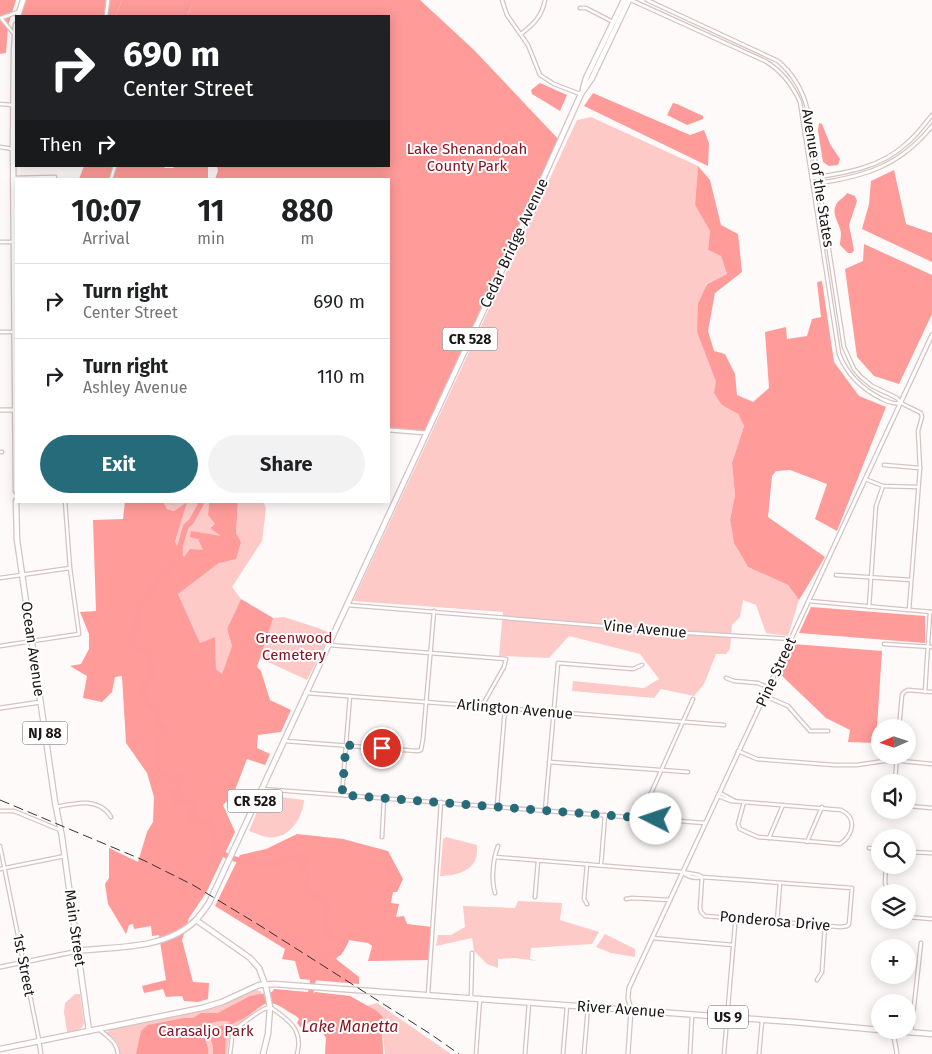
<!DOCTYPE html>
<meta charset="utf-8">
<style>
:root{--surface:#fff;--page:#f2f2f2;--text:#202124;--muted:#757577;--line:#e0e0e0;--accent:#256b7a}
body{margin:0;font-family:"Fira Sans",sans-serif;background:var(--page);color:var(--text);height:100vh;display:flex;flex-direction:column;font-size:19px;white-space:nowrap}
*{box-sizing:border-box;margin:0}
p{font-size:16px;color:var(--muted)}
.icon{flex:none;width:28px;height:28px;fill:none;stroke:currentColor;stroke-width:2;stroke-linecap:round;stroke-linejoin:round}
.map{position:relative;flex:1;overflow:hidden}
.drawer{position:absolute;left:15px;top:178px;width:375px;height:325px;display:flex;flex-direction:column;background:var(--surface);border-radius:0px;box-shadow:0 2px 12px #0003}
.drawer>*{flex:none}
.guide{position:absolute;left:15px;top:15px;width:375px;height:152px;border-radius:0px;box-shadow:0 2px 12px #0003;background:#202124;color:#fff;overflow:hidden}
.needle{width:32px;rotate:267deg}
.tools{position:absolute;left:871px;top:719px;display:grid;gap:10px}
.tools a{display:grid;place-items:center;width:45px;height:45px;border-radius:50%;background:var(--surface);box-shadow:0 2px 12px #0003;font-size:25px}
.pin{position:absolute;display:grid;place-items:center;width:42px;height:42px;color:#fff;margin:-21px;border:2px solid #fff;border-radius:50%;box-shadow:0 1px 5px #0007}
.me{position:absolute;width:55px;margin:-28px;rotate:274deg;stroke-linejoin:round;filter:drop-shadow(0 0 4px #0008)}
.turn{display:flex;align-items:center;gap:18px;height:105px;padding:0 25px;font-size:22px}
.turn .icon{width:65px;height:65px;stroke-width:2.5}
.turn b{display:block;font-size:35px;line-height:42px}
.then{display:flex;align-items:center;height:48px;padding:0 25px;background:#0003;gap:10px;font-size:19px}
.eta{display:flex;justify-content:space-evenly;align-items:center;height:85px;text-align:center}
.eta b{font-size:30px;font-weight:700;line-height:35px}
.primary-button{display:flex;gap:10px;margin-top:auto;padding:10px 25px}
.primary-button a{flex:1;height:58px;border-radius:30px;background:var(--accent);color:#fff;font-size:20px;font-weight:700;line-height:58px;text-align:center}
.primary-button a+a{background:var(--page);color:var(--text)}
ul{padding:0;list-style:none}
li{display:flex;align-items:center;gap:15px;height:75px;padding:0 25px;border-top:1px solid var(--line)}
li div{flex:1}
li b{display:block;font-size:19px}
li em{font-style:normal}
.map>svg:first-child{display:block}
</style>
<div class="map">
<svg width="932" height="1054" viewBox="0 0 932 1054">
<rect width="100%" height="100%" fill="#fefafa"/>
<!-- green -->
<g fill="#fdcac8">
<polygon points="591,117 698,166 695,205 710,231 708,250 721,256 727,274 706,284 697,332 716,382 722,405 738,414 744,426 732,463 735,495 730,520 734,543 748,567 788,585 799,600 788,636 766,633 756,605 743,600 740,617 732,625 730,649 726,654 716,654 704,684 694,696 661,689 654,698 572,691 573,681 644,688 659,679 640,654 569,636 549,658 499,656 503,612 353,601 577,120"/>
<polygon points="163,501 209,501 208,515 215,524 210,527 222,536 198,539 204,551 184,557 175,542 186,503 174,511 167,509"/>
<polygon points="238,501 263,501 266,508 262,541 232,587 241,599 227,629 232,646 222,674 216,669 215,637 200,643 178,594 219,563 241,542 236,533"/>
<polygon points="284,617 318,628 331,633 307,680 257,657 272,618"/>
<path d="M264 795 304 800C303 815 293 834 276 837 267 839 258 834 249 831Z"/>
<path d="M446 837 477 845C477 849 477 854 476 858 472 872 453 876 440 876L443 839Z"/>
<polygon points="518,901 562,903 560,920 599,932 592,944 531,948 530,959 537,961 515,958 498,959 498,968 487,964 474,951 472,938 436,946 438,935 451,935 465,927 463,906 515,908"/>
<polygon points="605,934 635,949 635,957 611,953 596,947"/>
<path d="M254 990 261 991 264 1002 263 1005 238 1025 231 1028 227 1054H120C120 1044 114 1035 104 1034L111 1029 227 1003Z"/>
<path d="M75 994H80L84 1023C82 1031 75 1031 67 1032L64 1012 65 1003Z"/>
<polygon points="377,1003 451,1054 385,1054 381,1017 367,1006"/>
</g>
<!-- forest -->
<g fill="#ff9b99">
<polygon points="0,0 16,0 8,26 6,53 0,54"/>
<polygon points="23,0 122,0 116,16 18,16"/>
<polygon points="192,0 420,0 474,50 561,142 426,433 389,430 389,179 215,179 218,171 217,166 389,166 389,16 187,16 192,5"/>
<polygon points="593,93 690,135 704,130 709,143 708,166 584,106"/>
<polygon points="84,166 120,166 120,168 117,179 79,179"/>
<polygon points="698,166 710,180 721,225 738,234 742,272 715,293 708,331 714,351 725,354 735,374 737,395 753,402 769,388 765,332 786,327 787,339 807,336 812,319 821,317 817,282 822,281 834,362 859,396 886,407 837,531 815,519 827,484 790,470 776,471 772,476 768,517 825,557 799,600 788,585 748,567 734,543 730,520 735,495 732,463 744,426 738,414 722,405 714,393 716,382 697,332 698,304 707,284 727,274 721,256 708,250 710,231 695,205"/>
<polygon points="894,170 906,224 932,233 932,262 862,229 869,204 871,181"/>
<polygon points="864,244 932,275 932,314 899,384 874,376 857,357 845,269 863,261"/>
<polygon points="125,501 163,501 167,509 174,511 187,502 175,542 184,557 190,549 203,550 198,539 190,537 191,531 221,536 210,528 215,524 208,515 209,501 238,501 236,533 241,542 236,559 219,563 178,594 200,643 215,637 216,669 222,674 232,646 227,629 241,599 273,618 257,667 261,671 270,700 291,710 281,732 258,735 257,748 270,754 265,765 247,759 233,795 223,805 235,832 206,893 189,918 182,940 193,982 209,983 208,999 198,1002 184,1001 182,996 166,997 163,989 144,993 142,986 166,980 159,935 152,936 151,926 134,929 133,924 129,925 126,934 108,904 105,884 109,878 109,848 138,862 147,832 153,822 154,797 147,773 126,743 122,676 115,677 112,692 102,702 83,698 87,676 70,666 81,664 89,649 89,634 80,612 96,611 93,520 123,519"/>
<polygon points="811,607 925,616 925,643 799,633"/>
<polygon points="793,644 882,651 876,743 848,742 850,730 826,718 779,673"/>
<polygon points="297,834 343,839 388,851 403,879 397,892 393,892 391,903 399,904 396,917 404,916 407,924 432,927 432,960 368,961 372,946 368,943 348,940 344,950 336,959 359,977 359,984 300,979 295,961 282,959 285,949 215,906 240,855 266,849"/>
</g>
<!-- water -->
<g fill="#fe9a99">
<polygon points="122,0 192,0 192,5 187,16 116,16"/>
<polygon points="540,83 567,95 560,111 532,94 531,90"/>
<polygon points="673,103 677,104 703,116 703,119 687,125 667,115"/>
<polygon points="819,123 822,124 830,144 840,159 838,165 829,166 823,162 818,131"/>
<polygon points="120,166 163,166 165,168 173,168 175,166 208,166 208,179 117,179"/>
<path d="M847 193 855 196 857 201 849 225 854 250 852 253H848L840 245C840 241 841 237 841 233 840 224 831 214 836 205 838 200 844 198 847 193Z"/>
<path d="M274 989 308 992 311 995 315 992 350 996 377 1011 383 1017 382 1026 383 1054H325L326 1038 318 1025 314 1021H311L301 1028 297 1023 299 1019C295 1014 291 1014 286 1010 265 995 261 1008 244 1018 238 1022 231 1023 226 1028L225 1054H213V1046L208 1032 209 1029C217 1026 224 1027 231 1022 219 1019 211 1023 201 1027L208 1048V1054H136L141 1031 148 1025 184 1018H193L201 1013H218L250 996 272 992Z"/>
</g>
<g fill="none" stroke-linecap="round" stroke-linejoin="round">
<!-- river -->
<path stroke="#fe9a99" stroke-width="5.5" d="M199 501 201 504 191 522 186 526 180 546V554L170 569 161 576 139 606 137 627 129 640 137 648 148 653 152 677 141 689 148 704 157 711 158 723 165 728 157 741V772L167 774 173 780 181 776 178 791H173L176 804 185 800 196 806 189 818 203 822 210 821C214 831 212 842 219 850 226 860 258 865 270 864 284 863 292 852 307 859L300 868 308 875 306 888 315 896 327 903C324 915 325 924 329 936L346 941 339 953 325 954 313 963 314 975 309 1002"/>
<!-- minor casing -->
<g stroke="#d4c3c2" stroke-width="5">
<g id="minor">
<polyline points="502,0 507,15 528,45 540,75 554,84 580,94"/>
<path d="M631 0 765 61C782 71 792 84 800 102L839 354C847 375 862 389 882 399 889 402 893 404 901 403"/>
<path d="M647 0 778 61C793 74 802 88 807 108L844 347 854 369 861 377 872 386 897 398 901 403 921 413 922 417 918 431 920 468 909 610"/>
<polyline points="580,8 586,8 613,22"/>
<polyline points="106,16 108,0"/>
<polyline points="14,34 1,18 18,12"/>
<path d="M521 34C534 24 542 16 545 0"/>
<polyline points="0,104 13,105"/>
<polyline points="0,147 13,149"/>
<polyline points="13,178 55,177"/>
<path d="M812 178C845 173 880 168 906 144 916 136 924 125 932 115"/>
<polyline points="111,179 115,166"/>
<path d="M813 184C863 177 899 167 932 126"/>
<polyline points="0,242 14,242"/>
<polyline points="0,332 15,332"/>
<polyline points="0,452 2,452"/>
<polyline points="884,465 920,468"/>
<polyline points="865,479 883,486 918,487"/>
<polyline points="836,575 911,580"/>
<polyline points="0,578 70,568"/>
<polyline points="809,601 932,612"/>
<polyline points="348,605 688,633 791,639"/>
<polyline points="869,607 876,506 883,486"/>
<polyline points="884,644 932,647"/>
<polyline points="329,645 506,659 504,667 482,706"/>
<polyline points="0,646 79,634 70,568 65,501"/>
<polyline points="726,678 734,681 758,683 769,688"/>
<polyline points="925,692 930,612"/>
<polyline points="307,693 724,725"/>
<polyline points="765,696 788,706 810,731 828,731"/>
<polyline points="899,728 902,695 904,692 908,690 932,692"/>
<polyline points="285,741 417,751 421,750 423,739 434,611"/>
<polyline points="738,751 757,759 834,765 857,765 891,760 932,764"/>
<polyline points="549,762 688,772"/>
<polyline points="895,782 897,755"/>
<polyline points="262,789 705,823"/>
<polyline points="720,793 735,801"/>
<polyline points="342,794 350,696"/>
<path d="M718 796 731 801 744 802 841 810C858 818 853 835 840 844L758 837 740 829 738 824 744 802"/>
<polyline points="497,806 505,708"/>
<polyline points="908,806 932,808"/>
<path d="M56 807C75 803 99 797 111 817"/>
<polyline points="0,811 14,811 60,830"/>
<polyline points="545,811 558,663 633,669 642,665"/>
<polyline points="640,818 693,699"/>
<polyline points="382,837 384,798"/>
<polyline points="769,838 783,805"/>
<polyline points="807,842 822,807"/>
<polyline points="0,846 39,1040"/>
<polyline points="869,848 880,850"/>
<polyline points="908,852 932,853"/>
<polyline points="495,857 682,872"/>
<polyline points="587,864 584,899 587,904"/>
<polyline points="601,865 605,815"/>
<polyline points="886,865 885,883 888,890"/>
<polyline points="0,869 65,856"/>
<path d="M702 877 700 908 701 912 705 916 841 927 847 926 849 924 852 888 702 877C694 879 688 877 682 872L699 875 702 877"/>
<path d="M495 893C491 880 493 859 498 846"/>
<polyline points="535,897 538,861"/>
<polyline points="626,899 632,898 670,900"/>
<polyline points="908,917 932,919"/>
<polyline points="777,922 780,883"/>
<polyline points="652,938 733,945"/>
<polyline points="817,980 822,972 825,925"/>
<polyline points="428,994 441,802"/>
<polyline points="471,997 472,953"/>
<path d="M100 1030C108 1037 117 1042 118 1054"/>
<polyline points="911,1033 921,943"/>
<path d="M230 1054 233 1030C245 1024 258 1009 270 1007 288 1019 304 1030 297 1054"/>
<polyline points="476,1054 480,998"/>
<polyline points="525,1054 529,1003"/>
<polyline points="563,1054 567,1006"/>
<polyline points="584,1054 588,1007"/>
<polyline points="690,1054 692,1016"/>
<polyline points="724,1054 735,925"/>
<polyline points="759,1054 762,1021"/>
</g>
</g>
<!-- tertiary casing -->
<g stroke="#d4c3c2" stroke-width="5.5">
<g id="tertiary">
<polyline points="0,410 16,410"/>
<polyline points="389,430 426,433"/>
<polyline points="0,708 41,702"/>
<polyline points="0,967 78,951"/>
<polyline points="893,1031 897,1054"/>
<polyline points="39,1042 41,1054"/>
<polyline points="628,1054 631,1010 628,998 629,988 932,335"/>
</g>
</g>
<!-- primary casing -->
<g stroke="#d4c3c2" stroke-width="7">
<g id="primary">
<polyline points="18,16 23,0"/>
<polyline points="16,25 14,50 13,149 16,491"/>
<polyline points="583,89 586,78 624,0"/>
<polyline points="16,501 17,540 22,574 55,802 62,837 89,1031"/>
<polyline points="196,920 250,958 259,968 266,987 270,1007 268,1034 263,1054"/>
<path d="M78 951C117 946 167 950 197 919 201 914 205 909 209 903L498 279 581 94 592 78 629 0"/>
</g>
</g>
<!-- trunk casing -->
<g stroke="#d4c3c2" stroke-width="7">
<g id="trunk">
<polyline points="884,1030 932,1034"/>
<polyline points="0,1049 202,1008 222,1002 259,985 274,984 794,1022 880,1030"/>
</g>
</g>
<!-- minor -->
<use href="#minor" stroke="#fff" stroke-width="2.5"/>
<!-- tertiary -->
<use href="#tertiary" stroke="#fff" stroke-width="3"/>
<!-- primary -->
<use href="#primary" stroke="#fff" stroke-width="4.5"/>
<!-- trunk -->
<use href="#trunk" stroke="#fff" stroke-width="4.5"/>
<!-- rail -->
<polyline stroke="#373131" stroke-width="1" stroke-dasharray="10 5" stroke-linecap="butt" points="0,800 143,860 193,885 259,925 429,1033 459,1054"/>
</g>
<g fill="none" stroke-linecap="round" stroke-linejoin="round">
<!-- route -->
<polyline stroke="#256b7a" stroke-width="9" stroke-dasharray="0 16.2" points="382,748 346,745 342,795 656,819"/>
</g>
<g text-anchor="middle" stroke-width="4" stroke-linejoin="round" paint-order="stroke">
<!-- shield labels -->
<g fill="#fff" stroke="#605c5c" stroke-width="1">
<rect x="442.5" y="327.5" width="55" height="23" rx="4"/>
<rect x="22.5" y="721.5" width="45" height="23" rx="4"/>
<rect x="227.5" y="789.5" width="55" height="23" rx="4"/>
<rect x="708" y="1005.5" width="40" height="23" rx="4"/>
</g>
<g font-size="14" font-weight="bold" fill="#1c1616">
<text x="470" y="344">CR 528</text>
<text x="45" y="738">NJ 88</text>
<text x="255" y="806">CR 528</text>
<text x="728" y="1022">US 9</text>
</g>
<!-- park labels -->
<g font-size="15" fill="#881323" stroke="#fff">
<text x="467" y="154">Lake Shenandoah<tspan x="467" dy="17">County Park</tspan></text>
<text x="294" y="643">Greenwood<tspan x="294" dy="17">Cemetery</tspan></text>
<text x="206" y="1036">Carasaljo Park</text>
</g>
<!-- street labels -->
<g font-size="15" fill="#1c1616" stroke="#fff">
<text transform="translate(818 178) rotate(81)" y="5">Avenue of the States</text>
<text transform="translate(514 243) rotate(-65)" y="5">Cedar Bridge Avenue</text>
<text transform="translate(645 629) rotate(5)" y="5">Vine Avenue</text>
<text transform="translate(33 649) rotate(82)" y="5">Ocean Avenue</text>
<text transform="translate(776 672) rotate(-65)" y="5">Pine Street</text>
<text transform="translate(515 709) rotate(5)" y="5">Arlington Avenue</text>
<text transform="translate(775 921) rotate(5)" y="5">Ponderosa Drive</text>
<text transform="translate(75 928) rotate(82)" y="5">Main Street</text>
<text transform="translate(24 965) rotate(79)" y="5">1st Street</text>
<text transform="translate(621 1009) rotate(4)" y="5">River Avenue</text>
</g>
<!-- water labels -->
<g font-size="16" font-style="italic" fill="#8a1624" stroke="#fff">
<text x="350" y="1032">Lake Manetta</text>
</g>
</g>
</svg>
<div class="tools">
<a><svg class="needle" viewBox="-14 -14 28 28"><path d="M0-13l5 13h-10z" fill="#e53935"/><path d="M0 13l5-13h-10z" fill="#757577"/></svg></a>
<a><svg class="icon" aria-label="sound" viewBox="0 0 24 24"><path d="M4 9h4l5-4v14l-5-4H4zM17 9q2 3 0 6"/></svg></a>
<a><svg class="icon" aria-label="search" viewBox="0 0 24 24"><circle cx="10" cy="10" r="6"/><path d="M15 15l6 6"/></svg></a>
<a><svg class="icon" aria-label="layers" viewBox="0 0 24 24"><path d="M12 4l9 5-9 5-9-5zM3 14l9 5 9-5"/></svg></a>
<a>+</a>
<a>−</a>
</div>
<div class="pin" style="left:382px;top:748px;background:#d93025"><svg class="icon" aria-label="arrive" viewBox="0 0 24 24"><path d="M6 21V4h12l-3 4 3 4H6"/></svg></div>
<svg class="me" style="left:656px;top:819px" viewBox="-20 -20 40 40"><circle r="19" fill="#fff"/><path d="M0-13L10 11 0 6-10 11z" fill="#256b7a"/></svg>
<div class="guide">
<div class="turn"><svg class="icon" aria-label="right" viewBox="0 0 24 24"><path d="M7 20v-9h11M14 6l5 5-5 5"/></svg><div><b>690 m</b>Center Street</div></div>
<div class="then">Then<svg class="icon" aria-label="right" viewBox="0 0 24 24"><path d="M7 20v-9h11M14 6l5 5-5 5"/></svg></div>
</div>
<section class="drawer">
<div class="eta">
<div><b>10:07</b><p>Arrival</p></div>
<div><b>11</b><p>min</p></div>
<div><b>880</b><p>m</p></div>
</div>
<ul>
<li><svg class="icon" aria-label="right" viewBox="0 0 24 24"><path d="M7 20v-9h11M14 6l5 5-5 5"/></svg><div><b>Turn right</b><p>Center Street</p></div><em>690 m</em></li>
<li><svg class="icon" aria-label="right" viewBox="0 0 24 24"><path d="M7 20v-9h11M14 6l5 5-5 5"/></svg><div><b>Turn right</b><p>Ashley Avenue</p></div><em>110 m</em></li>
</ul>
<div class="primary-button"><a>Exit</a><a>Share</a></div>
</section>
</div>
